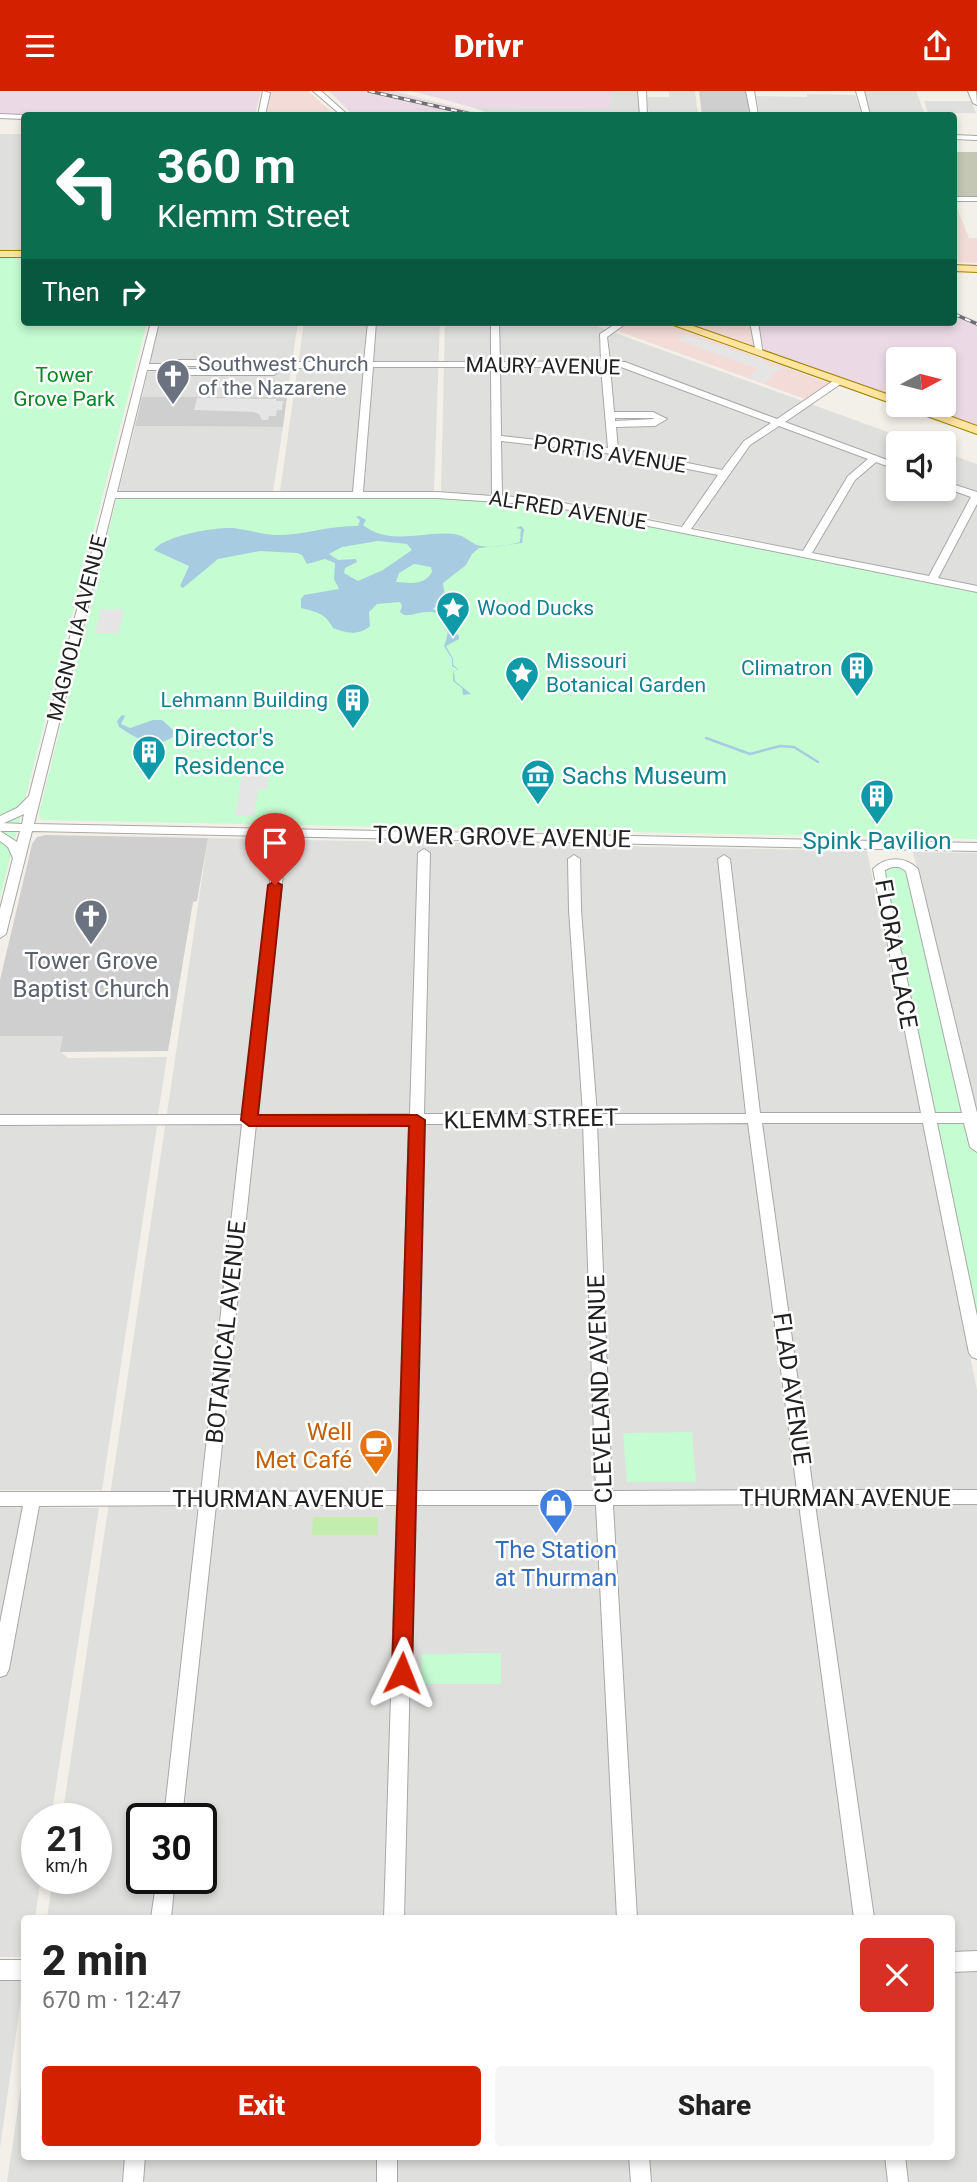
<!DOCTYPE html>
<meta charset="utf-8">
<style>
:root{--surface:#fff;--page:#f6f6f6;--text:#222;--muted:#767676;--accent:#d32100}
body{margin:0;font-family:Roboto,sans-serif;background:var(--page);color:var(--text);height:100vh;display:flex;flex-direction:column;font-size:26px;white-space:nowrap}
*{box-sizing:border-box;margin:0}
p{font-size:23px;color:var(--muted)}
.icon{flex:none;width:38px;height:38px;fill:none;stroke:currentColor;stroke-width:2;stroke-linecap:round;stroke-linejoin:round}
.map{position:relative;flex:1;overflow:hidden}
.details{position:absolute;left:21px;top:1824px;width:934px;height:245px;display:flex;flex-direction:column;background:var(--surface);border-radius:7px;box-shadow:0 4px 10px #0003}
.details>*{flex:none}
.hud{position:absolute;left:21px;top:21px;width:936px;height:214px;border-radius:7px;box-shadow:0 4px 10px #0003;background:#0b6e4f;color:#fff;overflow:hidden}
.needle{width:46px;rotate:83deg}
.controls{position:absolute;left:886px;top:256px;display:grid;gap:14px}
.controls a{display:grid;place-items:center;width:70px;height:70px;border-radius:7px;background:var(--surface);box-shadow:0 4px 10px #0003;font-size:35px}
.speed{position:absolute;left:21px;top:1712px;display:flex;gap:14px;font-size:35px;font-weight:700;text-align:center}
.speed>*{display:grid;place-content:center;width:91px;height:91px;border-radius:50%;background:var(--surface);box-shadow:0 4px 10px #0003;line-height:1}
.speed small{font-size:18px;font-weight:400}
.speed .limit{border:4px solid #111;border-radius:10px;background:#fff;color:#111}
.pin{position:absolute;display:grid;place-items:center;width:60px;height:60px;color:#fff;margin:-72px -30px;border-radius:50% 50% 50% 0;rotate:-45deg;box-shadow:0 0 7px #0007}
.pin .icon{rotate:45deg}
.me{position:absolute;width:77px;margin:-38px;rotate:2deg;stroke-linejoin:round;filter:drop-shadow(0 0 5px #0008)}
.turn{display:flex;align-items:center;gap:24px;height:147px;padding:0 21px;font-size:32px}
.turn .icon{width:91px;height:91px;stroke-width:2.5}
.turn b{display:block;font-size:49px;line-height:60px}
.then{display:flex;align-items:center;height:66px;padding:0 21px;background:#0003;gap:14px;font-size:26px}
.round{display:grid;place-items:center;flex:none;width:74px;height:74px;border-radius:7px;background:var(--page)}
.summary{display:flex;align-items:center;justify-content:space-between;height:119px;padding:0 21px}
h1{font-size:42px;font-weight:800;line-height:52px}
.primary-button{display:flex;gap:14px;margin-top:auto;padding:14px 21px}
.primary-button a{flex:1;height:80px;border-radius:7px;background:var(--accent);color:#fff;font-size:28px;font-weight:800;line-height:80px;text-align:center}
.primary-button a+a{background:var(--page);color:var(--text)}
header{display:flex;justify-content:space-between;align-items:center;height:91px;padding:0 21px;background:var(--accent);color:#fff;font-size:32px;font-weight:800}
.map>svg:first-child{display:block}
</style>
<header><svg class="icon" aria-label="menu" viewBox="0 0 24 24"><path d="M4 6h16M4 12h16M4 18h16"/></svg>Drivr<svg class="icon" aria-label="share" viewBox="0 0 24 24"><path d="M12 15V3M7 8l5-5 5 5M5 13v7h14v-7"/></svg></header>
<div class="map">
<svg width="977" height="2091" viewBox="0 0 977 2091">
<rect width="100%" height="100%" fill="#f2f0e8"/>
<!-- residential -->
<g fill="#dfdfde" fill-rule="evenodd">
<polygon points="610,0 638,0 640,24 494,24 471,16 609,17"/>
<polygon points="669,0 695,0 698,24 649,24 647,6 669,6"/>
<polygon points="863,0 916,0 925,24 871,24"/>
<polygon points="807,3 855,4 862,24 760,24 756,5 807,6"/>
<polygon points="924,10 971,10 976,22 928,22"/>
<rect x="0" y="43" width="24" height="116"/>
<polygon points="159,231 298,231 287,306 142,306"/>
<polygon points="304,231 440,231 434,401 280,400"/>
<polygon points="445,231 585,231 918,352 898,352 898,397 943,397 943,361 977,373 977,495 565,410 441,401"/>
<polygon points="135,335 283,336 273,401 121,400 119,398"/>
<path d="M208 747 867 760 977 1299V2091H7L24 1976V2065H952V1827H47L53 1787H96V1727H62ZM142 1727H201V1787H142Z"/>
<polygon points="913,761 977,762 977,1031 974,1018"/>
<polygon points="0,945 64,945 61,961 68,967 167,966 158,1023 0,1023"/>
<polygon points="0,1035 157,1035 102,1399 0,1399"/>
<polygon points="0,1416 99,1417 51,1727 37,1727 37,1787 41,1787 35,1827 24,1827 24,1866 0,1866"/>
<polygon points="0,1887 24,1887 0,2057"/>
</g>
<!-- commercial -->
<g fill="#f3dcd7">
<polygon points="271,0 308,0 335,24 266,24"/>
<polygon points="954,110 969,147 977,147 977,172 954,171"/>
<polygon points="630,231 662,231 829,292 805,308 615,239"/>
<polygon points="683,231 750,231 755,255 753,256"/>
</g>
<!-- industrial -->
<g fill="#ebdae5">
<polygon points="0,0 261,0 255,24 94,24 0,23"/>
<polygon points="329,0 394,0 486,24 353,24"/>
<polygon points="412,0 610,0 610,17 471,16"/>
<polygon points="954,220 977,230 977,335 916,313 943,313 943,268 898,268 898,307 764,259 758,231 954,231"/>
</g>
<!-- religious -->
<g fill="#cfcfcf">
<polygon points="699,0 747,0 751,24 702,24"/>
<polygon points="142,306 287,306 283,336 135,335"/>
<polygon points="45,744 208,747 197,810 193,811 168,960 60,961 63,945 0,945 0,889 32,753 37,746"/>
</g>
<!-- construction -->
<rect fill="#c4c7b3" x="954" y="61" width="23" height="45"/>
<!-- grass -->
<polygon fill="#c2edad" points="313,1426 378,1426 377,1444 312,1444"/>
<!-- park -->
<g fill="#c5fcd2">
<polygon points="0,167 24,167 24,231 147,231 0,806"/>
<polygon points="120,407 468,408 543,413 977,502 977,748 41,729 39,723 116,410"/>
<polygon points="884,774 906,774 977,1056 977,1262 880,789"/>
<polygon points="692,1341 696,1391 627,1391 623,1342"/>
<polygon points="501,1562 501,1593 420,1593 422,1563"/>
</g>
<!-- parking -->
<g fill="#e5e5e5">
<polygon points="686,244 765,270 768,274 783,277 770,284 774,285 764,292 747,286 759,278 678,249"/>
<polygon points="197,307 276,308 276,310 283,310 282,319 277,319 276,325 269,325 268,329 262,329 259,323 253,321 194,319"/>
<polygon points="101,518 124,518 119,542 95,542"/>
<polygon points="254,672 271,672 267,698 258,699 254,725 235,725 243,678 253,678"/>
</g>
<!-- water -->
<g fill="#a7cbe1" fill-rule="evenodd">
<path d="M359 425 366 429 363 434C388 455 424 440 453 443 464 444 468 450 477 454 488 458 509 454 520 451L521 438 516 437 521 435 524 438 522 452 479 457 472 463 466 474 443 492 445 506 433 518 448 527 451 532 460 533 451 538 459 545V548L446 555 453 568V574L458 578 454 581 455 590 471 603 463 604 462 597 453 590V582L457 578 452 575V568L444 555C449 544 453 519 427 521 419 521 412 525 404 524L400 521 402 515 400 511 377 513 369 521 370 535C359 545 345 542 333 537 325 522 317 521 301 517V508L304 504 339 498 334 488 335 472 325 468 307 473 302 464 297 462 260 460 218 468 183 497 180 495 189 475 154 459C165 444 215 436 234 437 249 439 263 444 277 444 305 444 331 434 358 435L360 429 356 426ZM378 450 407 453 412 459 383 479 358 490 344 482 345 477 357 471 356 468 338 469 329 463 342 456ZM414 473 431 476 432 481C424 495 410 492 396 491L399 482Z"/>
<path d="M122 624 125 625 121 633 130 637 153 629H162L173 639V646C154 659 136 647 119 636L117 630Z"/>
</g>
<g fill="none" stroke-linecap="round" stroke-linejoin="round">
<!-- stream -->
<polyline stroke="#a7cbe1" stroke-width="2.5" points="706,647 750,663 780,655 794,656 818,671"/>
<!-- minor casing -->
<g stroke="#a8a8a8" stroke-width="2">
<g id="minor">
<polygon points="263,0 270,2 265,24 258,24"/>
<polygon points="313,0 321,0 348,24 341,24"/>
<polygon points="638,0 646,0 647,24 640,24"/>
<polygon points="746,0 754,0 758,24 751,24"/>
<polygon points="856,0 864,0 870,24 863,24"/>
<polygon points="968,0 976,0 977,14 973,12"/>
<polygon points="0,23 24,24 27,24 24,28 0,27"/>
<polygon points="954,44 977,45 977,49 954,48"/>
<rect x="954" y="106" width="23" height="4"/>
<path d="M151 231H159L149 273H163L178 269H273L283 276 274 284H176L162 279H147L117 401H353L364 276 297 277 293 274 297 271H364L368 231H376L373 271H491V231H499L500 271 601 270 600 243 618 231H628L607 246 610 270 625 271 777 328 836 288H842V292L785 331 898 373V379L876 371 855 389 812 462 929 485 971 406 943 396V390L977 401V413L938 487 977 495V501L544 414 437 407H115L34 733 977 752V760L32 740 6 843 0 847V818L13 767 8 756 0 750V740L17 751 20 740H0V725L17 717 29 705ZM178 275H271L274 276 272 278H177L172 276ZM373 276H491L492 405 437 401H363ZM500 276H601L608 357 501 345ZM610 276H621L771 332 744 350 722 379 618 358 616 336 655 335 667 328 653 321H614ZM615 327H652L655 328 615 330ZM779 335 868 368 848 385 803 460 691 438 750 354ZM501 350 613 363 718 384 682 436 544 408 502 405ZM24 723 22 733 1 732H4Z"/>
<polygon points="750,231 758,231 763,264 756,262"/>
<path d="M280 751 286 755 257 1024 410 1023 418 762 424 758 430 762 424 1023H583L569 819 568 768 574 764 580 768 581 819 597 1023H746L718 768 724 764 730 768 760 1022H921L873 778C886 765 905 765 918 778L977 1022V1061L970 1056 964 1032H937L977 1225V1268L972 1266 969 1262 923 1032H762L813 1399H977V1413H815L874 1827H854L799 1413 613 1414 637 1827H617L596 1414H414L404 1827H384L397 1414H216L182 1727H164L199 1414 39 1415 9 1578 6 1584 0 1586V1532L23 1415H0V1401H201L242 1033 0 1034V1024H244L274 755ZM892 776H899L906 780 962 1022H935L886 789 885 779ZM748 1032 797 1399 612 1400 597 1033ZM256 1033H409L398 1400 217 1401ZM423 1033H583L596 1400H414Z"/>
<polygon points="157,1787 175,1787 171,1827 151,1827"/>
<polygon points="977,1860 977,1880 952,1881 952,1861"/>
<rect x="0" y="1869" width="24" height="20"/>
<polygon points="125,2065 145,2065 143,2091 123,2091"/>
<rect x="377" y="2065" width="20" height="26"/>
<polygon points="629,2065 649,2065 651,2091 631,2091"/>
<polygon points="885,2065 905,2065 908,2091 888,2091"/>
</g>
</g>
<!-- major casing -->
<g stroke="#9f8300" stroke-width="2">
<g id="major">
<rect x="0" y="160" width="24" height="6"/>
<polygon points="954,174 977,175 977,181 954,180"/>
<polygon points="665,231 682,231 898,307 898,313 916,313 977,335 977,343"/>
</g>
</g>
<!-- minor -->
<use href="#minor" fill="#fff" fill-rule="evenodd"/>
<!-- major -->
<use href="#major" fill="#ffe5a0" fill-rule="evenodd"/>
<!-- rail casing -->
<g stroke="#6f6f6f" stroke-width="3.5">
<g id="rail">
<polyline points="369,0 475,24"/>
<polyline points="954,223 977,233"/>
</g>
</g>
<!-- rail -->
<use href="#rail" stroke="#fff" stroke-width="2" stroke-dasharray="6" stroke-linecap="butt"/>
</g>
<!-- route -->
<polygon fill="#d32100" stroke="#891500" stroke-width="2" points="275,790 282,794 258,1024 417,1024 425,1029 412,1582 409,1588 402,1591 395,1588 392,1582 409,1035 249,1035 241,1029 268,794"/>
<!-- icons -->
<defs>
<g id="church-pin" transform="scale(1.75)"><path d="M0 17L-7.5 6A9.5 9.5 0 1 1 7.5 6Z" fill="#6b7280" stroke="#fff"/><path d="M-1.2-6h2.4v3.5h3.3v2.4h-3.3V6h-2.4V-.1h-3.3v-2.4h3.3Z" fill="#fff"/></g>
<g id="sight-pin" transform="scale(1.75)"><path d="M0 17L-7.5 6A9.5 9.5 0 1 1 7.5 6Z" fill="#0f9aa8" stroke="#fff"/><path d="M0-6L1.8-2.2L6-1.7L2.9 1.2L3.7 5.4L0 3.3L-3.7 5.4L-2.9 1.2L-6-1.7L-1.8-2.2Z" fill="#fff"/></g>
<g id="building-pin" transform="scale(1.75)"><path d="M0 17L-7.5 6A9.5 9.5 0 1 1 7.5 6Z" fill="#0f9aa8" stroke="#fff"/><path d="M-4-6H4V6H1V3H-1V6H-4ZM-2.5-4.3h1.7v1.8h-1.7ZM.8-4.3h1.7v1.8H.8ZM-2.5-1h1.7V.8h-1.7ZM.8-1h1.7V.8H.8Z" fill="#fff"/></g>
<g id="museum-pin" transform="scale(1.75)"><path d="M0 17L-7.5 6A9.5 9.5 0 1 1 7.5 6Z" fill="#0f9aa8" stroke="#fff"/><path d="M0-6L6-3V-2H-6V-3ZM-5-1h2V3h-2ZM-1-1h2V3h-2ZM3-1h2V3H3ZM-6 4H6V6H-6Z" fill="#fff"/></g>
<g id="cafe-pin" transform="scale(1.75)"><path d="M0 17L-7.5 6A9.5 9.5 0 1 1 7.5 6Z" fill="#e8710a" stroke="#fff"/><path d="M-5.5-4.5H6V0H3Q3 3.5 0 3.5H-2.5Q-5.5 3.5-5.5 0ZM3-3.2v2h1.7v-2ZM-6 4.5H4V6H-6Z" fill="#fff"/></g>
<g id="shop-pin" transform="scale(1.75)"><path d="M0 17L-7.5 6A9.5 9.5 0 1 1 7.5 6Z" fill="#3f7fe0" stroke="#fff"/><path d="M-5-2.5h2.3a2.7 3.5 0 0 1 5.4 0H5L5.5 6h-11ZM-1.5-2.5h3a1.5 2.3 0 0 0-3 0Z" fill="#fff"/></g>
</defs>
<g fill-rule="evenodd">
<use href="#church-pin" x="173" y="285"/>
<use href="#sight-pin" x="453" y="517"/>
<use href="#building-pin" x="857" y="577"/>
<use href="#sight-pin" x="522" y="582"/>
<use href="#building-pin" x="353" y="609"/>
<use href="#building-pin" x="149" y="661"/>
<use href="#museum-pin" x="538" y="685"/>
<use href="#building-pin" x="877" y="705"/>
<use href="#church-pin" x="91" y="825"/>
<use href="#cafe-pin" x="376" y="1355"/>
<use href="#shop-pin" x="556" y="1414"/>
</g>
<g text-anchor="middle" stroke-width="5" stroke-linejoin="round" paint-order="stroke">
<!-- far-worship labels -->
<g font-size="21" fill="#5b616d" stroke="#fff" text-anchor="start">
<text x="198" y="280">Southwest Church<tspan x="198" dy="24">of the Nazarene</tspan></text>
</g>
<!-- far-street labels -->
<g font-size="21" fill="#212121" stroke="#fff">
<text transform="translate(543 275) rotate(1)" y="7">MAURY AVENUE</text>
<text transform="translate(610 363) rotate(9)" y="7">PORTIS AVENUE</text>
<text transform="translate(568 419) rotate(9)" y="7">ALFRED AVENUE</text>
<text transform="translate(77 537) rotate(-76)" y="7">MAGNOLIA AVENUE</text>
</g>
<!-- far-park labels -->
<g font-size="21" fill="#078826" stroke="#fff">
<text x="64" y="291">Tower<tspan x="64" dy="24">Grove Park</tspan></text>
</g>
<!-- far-culture labels -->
<g font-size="21" fill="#0d838f" stroke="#fff" text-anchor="start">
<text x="477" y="524">Wood Ducks</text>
<text x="546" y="577">Missouri<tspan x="546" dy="24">Botanical Garden</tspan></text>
<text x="832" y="584" text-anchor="end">Climatron</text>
<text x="328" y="616" text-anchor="end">Lehmann Building</text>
</g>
<!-- culture labels -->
<g font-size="24" fill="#0d838f" stroke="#fff" text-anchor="start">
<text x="174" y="655">Director's<tspan x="174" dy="28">Residence</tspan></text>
<text x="562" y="693">Sachs Museum</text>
<text x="877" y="758" text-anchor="middle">Spink Pavilion</text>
</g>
<!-- street labels -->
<g font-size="24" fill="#212121" stroke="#fff">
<text transform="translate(502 746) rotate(1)" y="8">TOWER GROVE AVENUE</text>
<text transform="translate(896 863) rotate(80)" y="8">FLORA PLACE</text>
<text transform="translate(531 1028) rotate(-1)" y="8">KLEMM STREET</text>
<text transform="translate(226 1241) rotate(-84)" y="8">BOTANICAL AVENUE</text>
<text transform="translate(600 1298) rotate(-92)" y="8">CLEVELAND AVENUE</text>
<text transform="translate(792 1298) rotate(82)" y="8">FLAD AVENUE</text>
<text x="845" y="1415">THURMAN AVENUE</text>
<text x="278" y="1416">THURMAN AVENUE</text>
</g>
<!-- worship labels -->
<g font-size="24" fill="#5b616d" stroke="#fff">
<text x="91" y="878">Tower Grove<tspan x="91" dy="28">Baptist Church</tspan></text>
</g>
<!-- food labels -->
<g font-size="24" fill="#c56008" stroke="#fff" text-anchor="end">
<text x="352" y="1349">Well<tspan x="352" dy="28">Met Café</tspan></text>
</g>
<!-- shop labels -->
<g font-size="24" fill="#366cbe" stroke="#fff">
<text x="556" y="1467">The Station<tspan x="556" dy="28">at Thurman</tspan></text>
</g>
</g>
</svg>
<div class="controls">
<a><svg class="needle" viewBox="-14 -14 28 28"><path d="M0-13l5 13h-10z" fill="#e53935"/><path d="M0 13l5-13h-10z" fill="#767676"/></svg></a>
<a><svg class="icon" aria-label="sound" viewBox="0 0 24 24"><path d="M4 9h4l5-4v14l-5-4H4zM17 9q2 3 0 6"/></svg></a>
</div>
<div class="speed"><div>21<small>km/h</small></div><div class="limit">30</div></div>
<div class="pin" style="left:275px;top:794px;background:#d93025"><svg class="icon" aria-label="arrive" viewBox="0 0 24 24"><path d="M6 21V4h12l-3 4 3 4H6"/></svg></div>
<svg class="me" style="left:402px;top:1582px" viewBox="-20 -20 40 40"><path d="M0-17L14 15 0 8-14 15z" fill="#d32100" stroke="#fff" stroke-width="4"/></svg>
<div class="hud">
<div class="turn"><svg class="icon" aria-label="left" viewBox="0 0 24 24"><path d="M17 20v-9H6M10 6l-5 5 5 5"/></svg><div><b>360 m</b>Klemm Street</div></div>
<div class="then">Then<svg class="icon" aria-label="right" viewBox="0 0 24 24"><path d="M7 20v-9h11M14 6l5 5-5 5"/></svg></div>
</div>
<section class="details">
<div class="summary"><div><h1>2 min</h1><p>670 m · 12:47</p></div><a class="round" style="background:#d93025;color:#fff"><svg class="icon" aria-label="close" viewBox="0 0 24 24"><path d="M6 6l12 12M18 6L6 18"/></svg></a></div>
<div class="primary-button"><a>Exit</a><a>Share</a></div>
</section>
</div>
